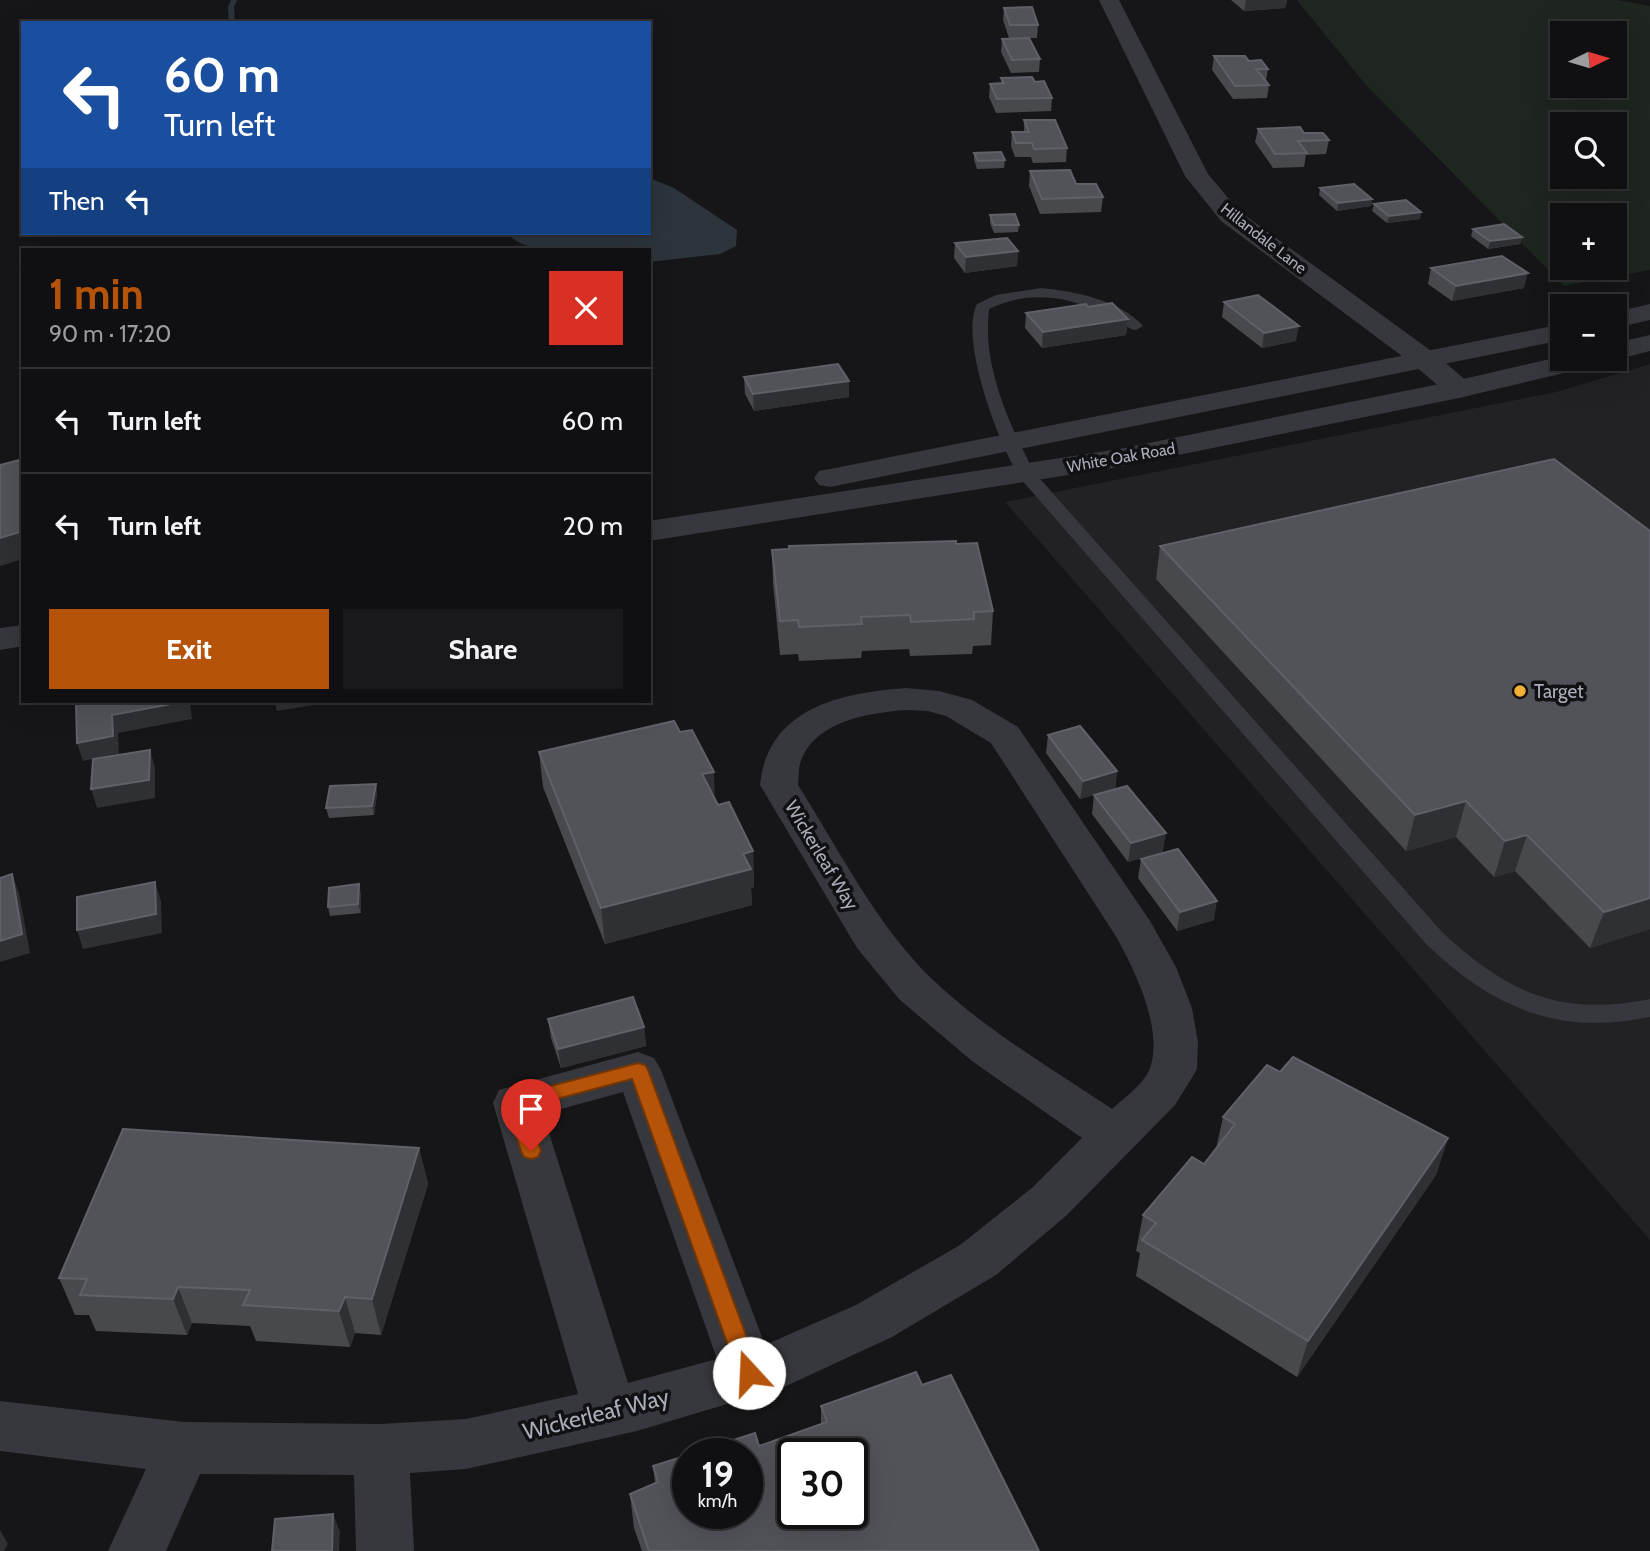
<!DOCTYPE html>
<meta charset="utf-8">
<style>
:root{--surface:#101012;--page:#19191b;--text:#f1f3f6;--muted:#9c9d9f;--line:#303032;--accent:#b45309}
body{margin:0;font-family:Cabin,sans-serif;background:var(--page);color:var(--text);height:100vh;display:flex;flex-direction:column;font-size:26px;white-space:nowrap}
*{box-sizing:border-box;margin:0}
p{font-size:23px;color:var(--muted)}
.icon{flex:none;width:38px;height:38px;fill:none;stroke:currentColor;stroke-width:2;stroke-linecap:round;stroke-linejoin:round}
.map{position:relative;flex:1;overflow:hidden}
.side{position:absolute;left:21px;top:248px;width:630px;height:455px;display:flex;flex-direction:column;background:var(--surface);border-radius:0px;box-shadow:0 7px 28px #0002,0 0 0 2px var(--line)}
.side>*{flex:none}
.top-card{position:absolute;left:21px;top:21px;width:630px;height:214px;border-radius:0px;box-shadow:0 7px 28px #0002,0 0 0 2px var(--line);background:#1a4fa0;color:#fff;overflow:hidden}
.needle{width:46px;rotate:85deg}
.fabs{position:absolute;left:1550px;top:21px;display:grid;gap:14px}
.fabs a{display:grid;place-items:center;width:77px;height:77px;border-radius:0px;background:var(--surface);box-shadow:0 7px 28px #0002,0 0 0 2px var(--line);font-size:35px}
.speed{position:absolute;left:672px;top:1438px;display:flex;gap:14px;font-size:35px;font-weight:700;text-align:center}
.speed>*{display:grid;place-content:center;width:91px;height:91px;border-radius:50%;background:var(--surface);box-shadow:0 7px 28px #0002,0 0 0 2px var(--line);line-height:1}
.speed small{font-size:18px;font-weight:400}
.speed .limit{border:4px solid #111;border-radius:10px;background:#fff;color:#111}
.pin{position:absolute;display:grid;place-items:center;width:60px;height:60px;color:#fff;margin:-72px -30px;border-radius:50% 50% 50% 0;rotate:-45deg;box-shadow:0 0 7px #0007}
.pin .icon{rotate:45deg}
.me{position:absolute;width:77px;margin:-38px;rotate:340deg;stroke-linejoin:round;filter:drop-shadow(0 0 5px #0008)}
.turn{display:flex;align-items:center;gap:24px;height:147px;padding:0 28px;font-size:32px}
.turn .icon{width:91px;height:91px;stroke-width:2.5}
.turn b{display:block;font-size:49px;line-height:60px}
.then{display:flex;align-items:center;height:66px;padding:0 28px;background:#0003;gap:14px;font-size:26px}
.round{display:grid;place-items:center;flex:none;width:74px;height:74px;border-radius:0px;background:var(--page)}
.overview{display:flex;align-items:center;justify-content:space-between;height:119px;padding:0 28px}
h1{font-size:42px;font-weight:700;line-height:52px;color:var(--accent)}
.primary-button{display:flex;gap:14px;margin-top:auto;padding:14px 28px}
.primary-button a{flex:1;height:80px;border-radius:0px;background:var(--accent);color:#fff;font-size:28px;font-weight:700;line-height:80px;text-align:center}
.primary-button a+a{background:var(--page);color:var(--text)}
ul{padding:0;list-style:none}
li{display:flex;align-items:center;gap:21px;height:105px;padding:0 28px;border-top:2px solid var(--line)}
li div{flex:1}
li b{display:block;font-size:26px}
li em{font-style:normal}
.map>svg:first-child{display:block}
</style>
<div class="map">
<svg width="1650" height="1551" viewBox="0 0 1650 1551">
<rect width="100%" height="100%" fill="#161618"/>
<!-- built -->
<polygon fill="#222225" points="1650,364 1650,1240 1005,502 1556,392"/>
<!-- green -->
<path fill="#1e261f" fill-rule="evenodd" d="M1297 0H1617L1650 6V270L1564 286 1366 85ZM1563 33H1615V86H1563ZM1563 124H1615V177H1563ZM1563 215H1615V268H1563Z"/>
<!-- water -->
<path fill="#2c353c" d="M649 178 674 188 737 230 736 246 720 254 649 262V250C617 250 525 261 508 233H649Z"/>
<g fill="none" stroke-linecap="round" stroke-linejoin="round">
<!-- stream -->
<polygon fill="#2c353c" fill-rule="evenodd" points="231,0 237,0 234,7 235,23 229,23 228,7"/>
<!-- service -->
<path fill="#37383d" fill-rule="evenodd" d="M1041 288C1074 291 1120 300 1143 326L1136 330 1131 329C1087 301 1039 285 989 309 982 366 1009 423 1034 472L1443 933C1508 993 1561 1017 1650 999V1017C1557 1036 1494 1008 1427 945L1020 478C999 445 959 340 977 304L996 295Z"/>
<!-- minor -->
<g fill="#37383d" fill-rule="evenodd">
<polygon points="1099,0 1119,0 1208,174 1239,211 1434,353 1469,383 1473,389 1469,395 1459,398 1449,395 1414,365 1221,221 1185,176"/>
<path d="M906 688 939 691 972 700 1018 727 1150 921 1176 967 1192 1008 1198 1042 1197 1069 1190 1081 1175 1105 1067 1215 996 1275 892 1337 784 1387 637 1431 466 1469 410 1473 414 1551H356L354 1475 200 1474 166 1551H108L146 1469 0 1451V1401L184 1422 381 1424 466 1419 578 1394 493 1103 499 1090 638 1052 654 1058 661 1070 765 1345 856 1305 960 1245 1033 1187 1082 1138 972 1061 900 1000 857 948 760 785C768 708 840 693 906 688ZM906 710 928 711 946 716 991 743 1117 938C1135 971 1162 1026 1151 1065 1147 1082 1124 1098 1112 1109 1051 1068 984 1029 931 978 877 926 838 848 798 785 799 776 798 766 802 758 818 720 870 713 906 710ZM623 1092 717 1359 628 1383 543 1114Z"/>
</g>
<!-- tertiary -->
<g fill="#37383d" fill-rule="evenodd">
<polygon points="1650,304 1650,320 1615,328 1615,312"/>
<polygon points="1563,324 1563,340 830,487 819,485 814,478 819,471 830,469"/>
<polygon points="1650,335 1650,351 1615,360 1608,359 1615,359 1615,343"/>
<polygon points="1563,356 1563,359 1602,359 1598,365 1459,398 1119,467 649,541 649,521 1119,449 1459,380"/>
<polygon points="23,625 23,646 0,650 0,628"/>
</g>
</g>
<!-- wall -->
<g fill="#47494d">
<polygon points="1231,0 1287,0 1285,8 1244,11"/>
<polygon points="1004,8 1038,25 1037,38 1009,38 1003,20"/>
<polygon points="1002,39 1040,59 1039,72 1011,73 1001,52"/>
<polygon points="1214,56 1249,61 1268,69 1266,81 1269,85 1267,98 1233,99 1212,70"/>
<polygon points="1001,78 1035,82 1052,98 1051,111 996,113 989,97 990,84 1001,83"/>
<polygon points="1024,120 1067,148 1066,162 1033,163 1031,157 1015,157 1011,146 1012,132 1024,132"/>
<polygon points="1258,129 1304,133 1329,140 1326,154 1306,155 1304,167 1273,168 1255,142"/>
<polygon points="974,153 1005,160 1004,168 977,169 974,160"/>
<polygon points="1030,171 1076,184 1103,197 1101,212 1040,214 1029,186"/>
<polygon points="1320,188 1372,199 1371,206 1337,211 1319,195"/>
<polygon points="1374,204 1421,212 1420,219 1387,223 1372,211"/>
<polygon points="990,215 1019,225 1018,232 994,233 990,223"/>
<polygon points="1473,229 1522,237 1520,244 1488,249 1471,236"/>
<polygon points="955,243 1018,251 1017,266 965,273 954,258"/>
<polygon points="1431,268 1524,288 1452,301 1428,284"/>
<polygon points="1224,302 1296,341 1262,348 1222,317"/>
<polygon points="1088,307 1128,319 1126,335 1042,348 1025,328 1026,313"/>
<polygon points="744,377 849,381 849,397 754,411 745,394"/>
<polygon points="956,544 993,611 991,645 973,646 972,654 910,656 909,649 862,651 861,658 799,661 798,654 780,655 773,583 772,550"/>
<polygon points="1160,546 1650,929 1590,948 1515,871 1494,877 1456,837 1406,851 1156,579"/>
<polygon points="1048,735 1117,771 1115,790 1163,852 1128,862 1092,814 1094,795 1080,799 1046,753"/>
<polygon points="539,752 715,800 718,805 753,851 754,887 751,888 752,905 605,944 543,787"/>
<polygon points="376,784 377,793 374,815 329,818 326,808"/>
<polygon points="1141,859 1214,920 1177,931 1138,878"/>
<polygon points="361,894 361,913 330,916 328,907"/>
<polygon points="548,1019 644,1027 646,1046 561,1068 551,1038"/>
<polygon points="1280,1072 1448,1138 1436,1175 1297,1377 1136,1276 1140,1253 1136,1251 1143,1215 1204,1164 1216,1149 1223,1117"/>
<polygon points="419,1148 428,1184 381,1335 355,1333 350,1347 256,1341 250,1326 192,1323 187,1335 96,1331 89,1315 75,1315 59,1278"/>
<polygon points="922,1385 1039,1551 642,1551 634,1528 630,1494 655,1483 653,1466 759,1446 821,1425 821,1406"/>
</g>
<!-- shaded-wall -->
<g fill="#2f3033">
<polygon points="1246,0 1287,0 1285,8 1244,11"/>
<polygon points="1372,199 1371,206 1337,211 1338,203"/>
<polygon points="1421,212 1420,219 1387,223 1389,216"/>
<polygon points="1522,237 1520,244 1488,249 1490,241"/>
<polygon points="1018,251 1017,266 965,273 966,257"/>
<polygon points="1528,273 1524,288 1452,301 1456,286"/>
<polygon points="1128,319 1126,335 1042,348 1043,332"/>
<polygon points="1299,326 1296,341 1262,348 1264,333"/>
<polygon points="849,381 849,397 754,411 753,394"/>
<polygon points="23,531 23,559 0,566 0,538"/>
<polygon points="182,702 190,702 192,719 118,733 119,754 83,761 77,743 112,715"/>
<polygon points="275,702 331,702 277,711"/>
<polygon points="150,750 155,768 155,798 97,808 91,789"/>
<polygon points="1117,771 1115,790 1080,799 1083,781"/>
<polygon points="714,772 715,807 702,774"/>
<polygon points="376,784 377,793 374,815 372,806"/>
<polygon points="1466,801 1456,837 1406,851 1415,815"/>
<polygon points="1166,833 1163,852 1128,862 1131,843"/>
<polygon points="1527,835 1515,871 1494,877 1505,841"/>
<polygon points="753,851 754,887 751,888 752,905 605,944 601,908"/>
<polygon points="12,874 19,893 30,953 0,962 0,941"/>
<polygon points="155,882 161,901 162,933 83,949 77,930"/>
<polygon points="359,884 361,894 361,913 358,904"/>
<polygon points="1650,898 1650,929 1590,948 1604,912"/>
<polygon points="1217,901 1214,920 1177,931 1180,912"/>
<polygon points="644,1027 646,1046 561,1068 558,1049"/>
<polygon points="1448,1138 1436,1175 1297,1377 1308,1341"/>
<polygon points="419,1148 428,1184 381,1335 372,1299"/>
<polygon points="178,1287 192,1323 187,1335 173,1299"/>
<polygon points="345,1297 355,1333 350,1347 339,1311"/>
<polygon points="333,1514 340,1532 339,1551 332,1551"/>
<polygon points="0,1530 8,1544 4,1551 0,1551"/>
</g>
<!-- building -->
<g fill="#525359" stroke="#5f6168" stroke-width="2" fill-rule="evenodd">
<polygon points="1032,7 1038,25 1010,25 1004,8"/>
<polygon points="1029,38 1040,59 1012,60 1002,39"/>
<polygon points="1214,56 1245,56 1249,61 1261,60 1268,69 1256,69 1269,85 1235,86"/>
<polygon points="1032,77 1035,82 1044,81 1052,98 997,99 990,84 1004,83 1001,78"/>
<polygon points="1024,120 1055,120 1067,148 1034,149 1032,143 1016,143 1012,132 1029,132"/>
<polygon points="1300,127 1304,133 1323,133 1329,140 1298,141 1307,153 1275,154 1258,129"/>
<polygon points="1001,152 1005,160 978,161 974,153"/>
<polygon points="1070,170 1076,184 1096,184 1103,197 1042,199 1030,171"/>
<polygon points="1354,184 1372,199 1338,203 1320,188"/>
<polygon points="1406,200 1421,212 1389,216 1374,204"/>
<polygon points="1015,214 1019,225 994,225 990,215"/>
<polygon points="1504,224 1522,237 1490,241 1473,229"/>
<polygon points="1007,238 1018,251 966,257 955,243"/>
<polygon points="1502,256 1528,273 1456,286 1431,268"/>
<polygon points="1258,295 1299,326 1264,333 1224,302"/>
<polygon points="1112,303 1128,319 1043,332 1026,313 1086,304 1088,307"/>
<polygon points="838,364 849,381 753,394 744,377"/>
<polygon points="23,459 23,500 21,500 23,503 23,531 0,538 0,465"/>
<polygon points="1554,459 1650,531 1650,898 1604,912 1527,835 1505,841 1466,801 1415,815 1160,546"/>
<polygon points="956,541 956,544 977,543 993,611 974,612 974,619 911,622 910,615 861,617 862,624 799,627 798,620 780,621 772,550 789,549 789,546"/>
<polygon points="76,702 182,702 112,715 113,736 77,743"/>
<polygon points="674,721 680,732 692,730 714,772 702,774 718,805 729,802 753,851 743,854 751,869 601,908 539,752"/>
<polygon points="1080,726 1117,771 1083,781 1048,735"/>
<polygon points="150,750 149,780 91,789 93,759"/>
<polygon points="376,784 372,806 326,808 330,786"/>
<polygon points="1127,786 1166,833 1131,843 1094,795"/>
<polygon points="1178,849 1217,901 1180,912 1141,859"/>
<polygon points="12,874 22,934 0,941 0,878"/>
<polygon points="155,882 156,914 77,930 77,897"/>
<polygon points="359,884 358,904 328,907 329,888"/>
<polygon points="633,997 644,1027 558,1049 548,1019"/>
<polygon points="1293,1057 1448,1138 1308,1341 1142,1240 1156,1223 1143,1215 1192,1157 1204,1164 1235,1124 1223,1117 1267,1065 1280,1072"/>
<polygon points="123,1129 419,1148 372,1299 345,1297 339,1311 243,1305 250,1290 178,1287 173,1299 80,1295 87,1279 59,1278"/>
<path d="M916 1372 922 1385 951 1375 1039 1551H649L630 1494 658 1482 653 1466 688 1455V1514H747V1454H690L755 1433 759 1446 827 1422 821 1406ZM793 1454H852V1514H793Z"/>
<polygon points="333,1514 332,1551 272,1551 275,1519"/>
</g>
<!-- route -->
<polygon fill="#b45309" stroke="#753606" stroke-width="2" points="638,1063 645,1065 648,1070 760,1373 757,1380 749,1383 741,1380 738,1373 632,1079 527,1107 541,1151 538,1157 531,1159 524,1157 521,1151 506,1103 509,1097"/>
<!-- markers -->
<circle fill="#f2b134" stroke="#111113" stroke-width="2.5" cx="1520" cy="691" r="7"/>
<g text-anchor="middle" stroke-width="7" stroke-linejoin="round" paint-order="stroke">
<!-- far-street labels -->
<g font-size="16" fill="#a8adb8" stroke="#111113">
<text transform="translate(1264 238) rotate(38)" y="6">Hillandale Lane</text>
<text transform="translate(1121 457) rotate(-10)" y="6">White Oak Road</text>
</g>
<!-- poi labels -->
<g font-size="19" fill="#a8adb8" stroke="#111113" text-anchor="start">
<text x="1534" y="698">Target</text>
</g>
<!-- street labels -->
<g font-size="19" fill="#a8adb8" stroke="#111113">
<text transform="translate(822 855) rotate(59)" y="7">Wickerleaf Way</text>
</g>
<!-- near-street labels -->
<g font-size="23" fill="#a8adb8" stroke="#111113">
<text transform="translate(596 1414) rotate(-14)" y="8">Wickerleaf Way</text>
</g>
</g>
</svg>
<div class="fabs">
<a><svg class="needle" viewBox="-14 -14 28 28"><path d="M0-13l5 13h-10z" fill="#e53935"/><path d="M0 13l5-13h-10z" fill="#9c9d9f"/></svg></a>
<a><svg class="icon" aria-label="search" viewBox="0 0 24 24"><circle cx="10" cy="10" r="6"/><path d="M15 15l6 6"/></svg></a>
<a>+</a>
<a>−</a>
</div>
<div class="speed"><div>19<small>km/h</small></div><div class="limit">30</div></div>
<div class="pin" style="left:531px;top:1151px;background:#d93025"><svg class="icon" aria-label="arrive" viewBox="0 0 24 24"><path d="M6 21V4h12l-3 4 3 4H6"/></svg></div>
<svg class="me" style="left:749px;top:1373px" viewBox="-20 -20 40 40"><circle r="19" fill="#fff"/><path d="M0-13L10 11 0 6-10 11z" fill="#b45309"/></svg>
<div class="top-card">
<div class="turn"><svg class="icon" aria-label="left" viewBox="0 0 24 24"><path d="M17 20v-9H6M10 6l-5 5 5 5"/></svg><div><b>60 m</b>Turn left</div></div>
<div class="then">Then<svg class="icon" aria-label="left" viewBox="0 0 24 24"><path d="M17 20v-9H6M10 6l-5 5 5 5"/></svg></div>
</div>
<section class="side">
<div class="overview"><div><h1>1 min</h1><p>90 m · 17:20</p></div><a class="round" style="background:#d93025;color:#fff"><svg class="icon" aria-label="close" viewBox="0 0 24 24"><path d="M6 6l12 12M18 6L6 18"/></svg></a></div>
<ul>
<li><svg class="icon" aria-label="left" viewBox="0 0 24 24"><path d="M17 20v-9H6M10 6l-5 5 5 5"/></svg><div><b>Turn left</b></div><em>60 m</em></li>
<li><svg class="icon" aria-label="left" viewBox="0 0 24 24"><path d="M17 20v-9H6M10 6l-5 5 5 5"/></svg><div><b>Turn left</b></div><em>20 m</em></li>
</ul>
<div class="primary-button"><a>Exit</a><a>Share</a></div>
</section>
</div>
